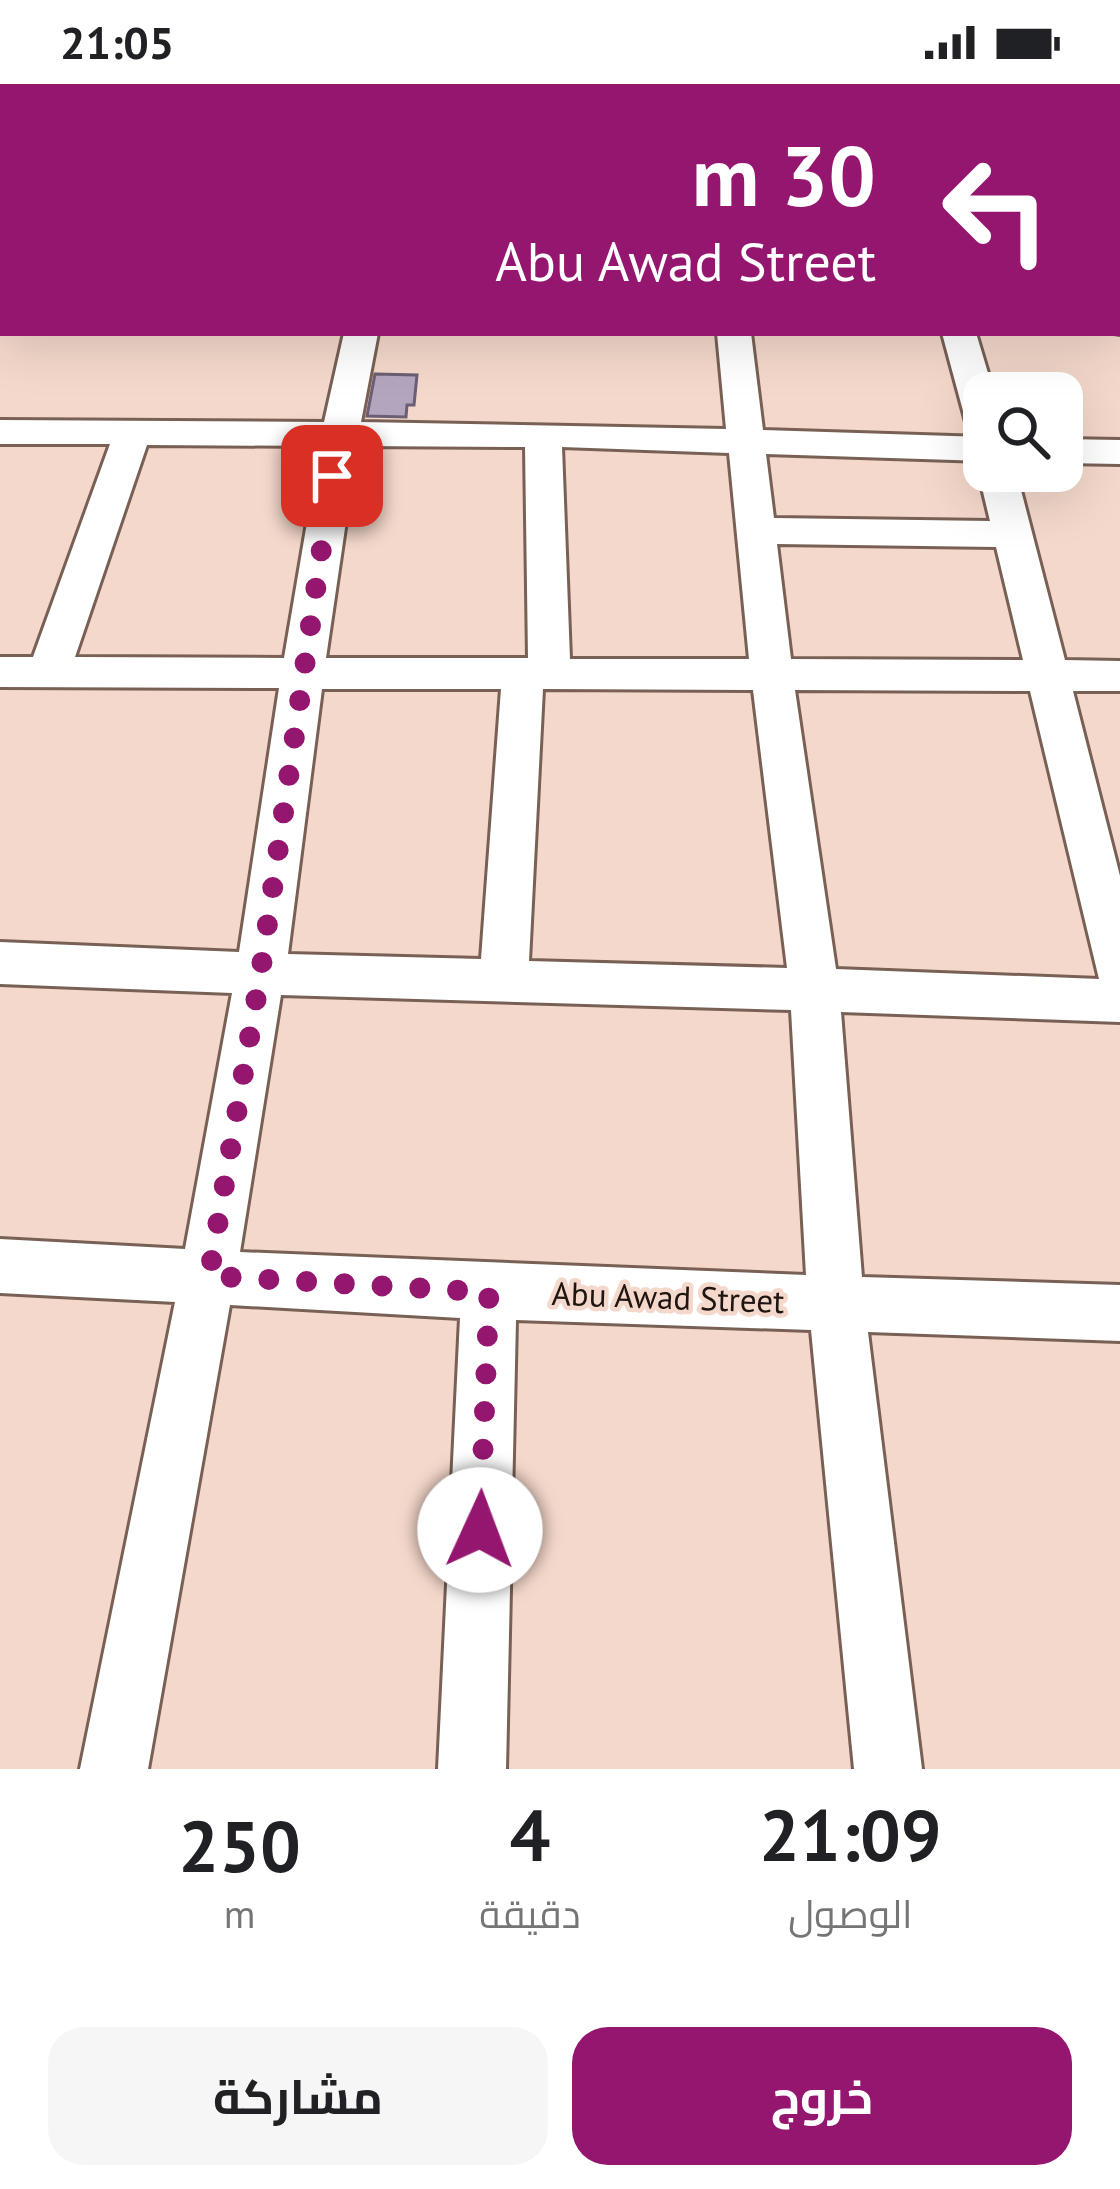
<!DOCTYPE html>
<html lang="ar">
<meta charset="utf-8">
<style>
:root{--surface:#fff;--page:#f6f6f6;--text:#202124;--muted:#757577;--accent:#95166f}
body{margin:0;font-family:"PT Sans",Cairo,sans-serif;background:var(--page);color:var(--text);direction:rtl;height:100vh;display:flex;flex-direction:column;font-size:45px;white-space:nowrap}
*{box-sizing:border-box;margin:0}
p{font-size:39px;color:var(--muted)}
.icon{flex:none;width:66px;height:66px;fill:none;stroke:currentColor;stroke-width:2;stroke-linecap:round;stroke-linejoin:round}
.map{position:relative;height:1685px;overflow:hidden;direction:ltr}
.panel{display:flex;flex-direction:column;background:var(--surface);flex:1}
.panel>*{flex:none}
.top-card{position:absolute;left:0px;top:0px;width:1122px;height:252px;box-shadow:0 12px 48px #0002;direction:rtl;background:#95166f;color:#fff;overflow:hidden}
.buttons{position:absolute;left:963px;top:288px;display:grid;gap:24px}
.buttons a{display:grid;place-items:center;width:120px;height:120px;border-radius:24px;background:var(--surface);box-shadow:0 12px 48px #0002;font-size:60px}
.pin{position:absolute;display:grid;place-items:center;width:102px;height:102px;color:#fff;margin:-51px;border-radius:24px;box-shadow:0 6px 18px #0006}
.me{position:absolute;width:132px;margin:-66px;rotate:2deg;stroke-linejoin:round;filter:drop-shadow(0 0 9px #0008)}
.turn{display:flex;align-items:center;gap:42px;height:252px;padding:0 48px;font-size:54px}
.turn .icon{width:156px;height:156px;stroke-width:2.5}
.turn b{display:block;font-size:84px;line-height:102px}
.eta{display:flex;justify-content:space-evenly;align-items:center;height:204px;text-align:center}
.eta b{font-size:72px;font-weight:700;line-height:84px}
.button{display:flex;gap:24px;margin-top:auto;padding:24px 48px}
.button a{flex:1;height:138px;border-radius:36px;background:var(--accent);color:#fff;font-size:48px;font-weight:700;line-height:138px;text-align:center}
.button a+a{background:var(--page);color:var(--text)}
.status{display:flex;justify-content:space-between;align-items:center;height:84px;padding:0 60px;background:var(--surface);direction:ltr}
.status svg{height:33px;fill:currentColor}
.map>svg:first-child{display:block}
</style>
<div class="status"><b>21:05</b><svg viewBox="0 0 49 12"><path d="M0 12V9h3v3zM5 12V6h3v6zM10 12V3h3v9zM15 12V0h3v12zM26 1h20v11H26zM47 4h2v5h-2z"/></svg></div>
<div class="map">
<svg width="1120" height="1685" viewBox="0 0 1120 1685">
<rect width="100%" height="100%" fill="#f4d8cb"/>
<!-- building -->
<polygon fill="#b2a6be" stroke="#6a5f74" stroke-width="3" points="375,290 417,291 414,321 407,321 406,333 367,332"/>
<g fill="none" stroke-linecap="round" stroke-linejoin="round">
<!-- minor casing -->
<g stroke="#786055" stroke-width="6">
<g id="minor">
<polygon points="388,0 416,0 417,3 387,3"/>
<polygon points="694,0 722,0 723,3 693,3"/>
<polygon points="879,0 907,0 908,3 878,3"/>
<rect x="0" y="17" width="3" height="18"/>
<rect x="1119" y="24" width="1" height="18"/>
<rect x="0" y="107" width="3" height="18"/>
<rect x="1119" y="119" width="1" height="20"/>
<rect x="0" y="218" width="3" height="20"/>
<polygon points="1119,230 1120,230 1120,250 1114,249 1119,249"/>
<path d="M344 249H378L361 338 726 345 717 249H751L763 346 984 353V377L766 370 774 434 990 437 978 387 984 378V387H1016L1065 576 1120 577V607H1073L1120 792V938L841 928 862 1193 1120 1201V1257L868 1248 922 1685H854L811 1246 516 1236 506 1685H438L460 1234 230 1221 148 1685H80L175 1218 0 1209V1155L185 1165 232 909 0 900V858L239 868 279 604 0 603V573H33L110 360H0V336L324 338ZM147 361 320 362 284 574 75 573ZM357 362 525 363 528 574H326ZM562 363 729 369 749 575H570ZM777 460 996 463 1023 576 791 575ZM322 605H501L481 875 288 870ZM543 605 753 606 787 884 529 877ZM795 606 1030 607 1099 895 836 885ZM281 911 791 926 806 1191 240 1168Z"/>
<polygon points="942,249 976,249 994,309 984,309 984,350 971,346 966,338"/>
<polygon points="1062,355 1120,356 1120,380 1062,379"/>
</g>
</g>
<!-- minor -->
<use href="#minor" fill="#fff" fill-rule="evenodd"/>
</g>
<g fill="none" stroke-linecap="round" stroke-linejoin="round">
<!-- route -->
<polyline stroke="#95166f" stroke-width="21" stroke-dasharray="0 37.8" points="332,392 260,892 209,1192 489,1208 480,1446"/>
</g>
<g text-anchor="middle" stroke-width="9" stroke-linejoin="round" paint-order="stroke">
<!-- street labels -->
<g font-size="33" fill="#1e1510" stroke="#f4d8cb">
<text transform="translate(668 1213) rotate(2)" y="12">Abu Awad Street</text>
</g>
</g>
</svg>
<div class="buttons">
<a><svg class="icon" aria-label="search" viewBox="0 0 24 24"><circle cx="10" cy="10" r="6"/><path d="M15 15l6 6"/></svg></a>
</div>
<div class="pin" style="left:332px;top:392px;background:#d93025"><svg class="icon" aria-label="arrive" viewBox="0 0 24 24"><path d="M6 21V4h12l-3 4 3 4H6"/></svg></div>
<svg class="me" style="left:480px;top:1446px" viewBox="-20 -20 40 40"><circle r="19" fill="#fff"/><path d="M0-13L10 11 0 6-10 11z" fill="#95166f"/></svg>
<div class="top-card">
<div class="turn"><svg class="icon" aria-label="left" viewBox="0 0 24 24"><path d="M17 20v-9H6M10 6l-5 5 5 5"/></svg><div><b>30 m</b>Abu Awad Street</div></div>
</div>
</div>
<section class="panel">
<div class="eta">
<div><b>21:09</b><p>الوصول</p></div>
<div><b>4</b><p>دقيقة</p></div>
<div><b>250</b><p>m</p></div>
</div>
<div class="button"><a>خروج</a><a>مشاركة</a></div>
</section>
